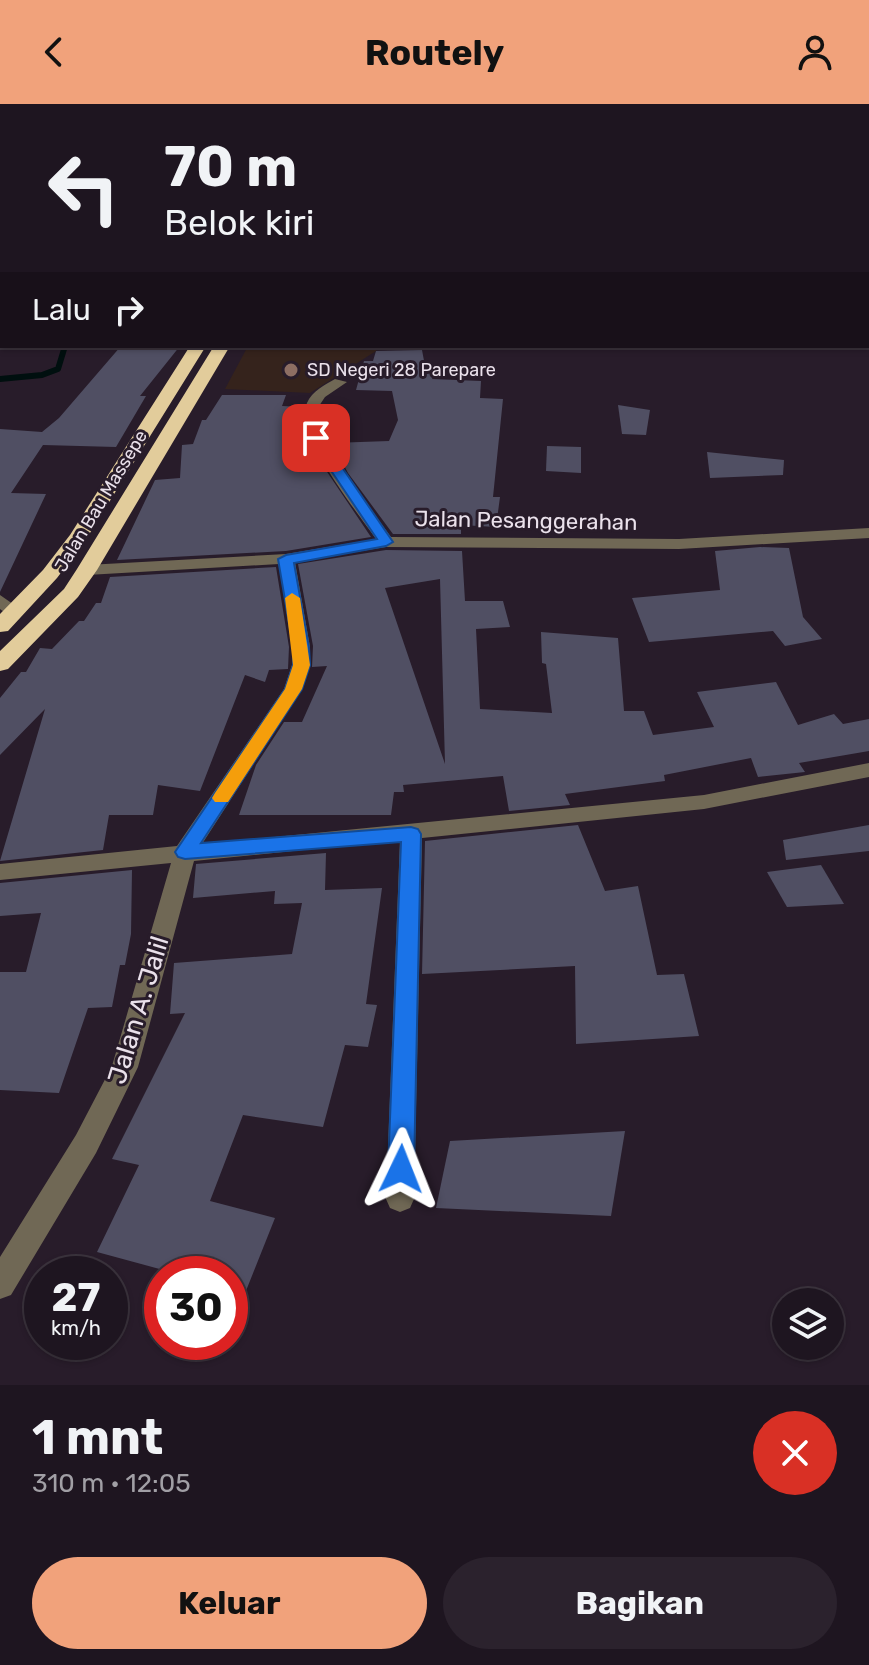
<!DOCTYPE html>
<html lang="id">
<meta charset="utf-8">
<style>
:root{--surface:#1e1520;--page:#2b222d;--text:#f1f3f6;--muted:#a19fa5;--line:#3c343e;--accent:#f1a27b}
body{margin:0;font-family:Rubik,sans-serif;background:var(--page);color:var(--text);height:100vh;display:flex;flex-direction:column;font-size:30px;white-space:nowrap}
*{box-sizing:border-box;margin:0}
p{font-size:26px;color:var(--muted)}
.icon{flex:none;width:44px;height:44px;fill:none;stroke:currentColor;stroke-width:2;stroke-linecap:round;stroke-linejoin:round}
.map{position:relative;height:1281px;overflow:hidden}
.sheet{display:flex;flex-direction:column;background:var(--surface);flex:1}
.sheet>*{flex:none}
.hud{position:absolute;left:0px;top:0px;width:870px;height:244px;box-shadow:0 2px 6px #0004,0 0 0 2px var(--line);background:#1e1520;color:var(--text);overflow:hidden}
.tools{position:absolute;left:772px;top:1184px;display:grid;gap:16px}
.tools a{display:grid;place-items:center;width:72px;height:72px;border-radius:50%;background:var(--surface);box-shadow:0 2px 6px #0004,0 0 0 2px var(--line);font-size:40px}
.speed{position:absolute;left:24px;top:1152px;display:flex;gap:16px;font-size:40px;font-weight:700;text-align:center}
.speed>*{display:grid;place-content:center;width:104px;height:104px;border-radius:50%;background:var(--surface);box-shadow:0 2px 6px #0004,0 0 0 2px var(--line);line-height:1}
.speed small{font-size:20px;font-weight:400}
.speed .limit{border:12px solid #d22;background:#fff;color:#111}
.pin{position:absolute;display:grid;place-items:center;width:68px;height:68px;color:#fff;margin:-34px;border-radius:16px;box-shadow:0 4px 12px #0006}
.me{position:absolute;width:88px;margin:-44px;rotate:2deg;stroke-linejoin:round;filter:drop-shadow(0 0 6px #0008)}
.turn{display:flex;align-items:center;gap:28px;height:168px;padding:0 32px;font-size:36px}
.turn .icon{width:104px;height:104px;stroke-width:2.5}
.turn b{display:block;font-size:56px;line-height:68px}
.then{display:flex;align-items:center;height:76px;padding:0 32px;background:#0003;gap:16px;font-size:30px}
.round{display:grid;place-items:center;flex:none;width:84px;height:84px;border-radius:42px;background:var(--page)}
.summary{display:flex;align-items:center;justify-content:space-between;height:136px;padding:0 32px}
h1{font-size:48px;font-weight:700;line-height:60px}
.primary-button{display:flex;gap:16px;margin-top:auto;padding:16px 32px}
.primary-button a{flex:1;height:92px;border-radius:48px;background:var(--accent);color:#111;font-size:32px;font-weight:700;line-height:92px;text-align:center}
.primary-button a+a{background:var(--page);color:var(--text)}
header{display:flex;justify-content:space-between;align-items:center;height:104px;padding:0 32px;background:var(--accent);color:#111;font-size:36px;font-weight:700}
.map>svg:first-child{display:block}
</style>
<header><svg class="icon" aria-label="back" viewBox="0 0 24 24"><path d="M15 5l-7 7 7 7"/></svg>Routely<svg class="icon" aria-label="person" viewBox="0 0 24 24"><circle cx="12" cy="8" r="4"/><path d="M4 21q1-7 8-7t8 7"/></svg></header>
<div class="map">
<svg width="869" height="1281" viewBox="0 0 869 1281">
<rect width="100%" height="100%" fill="#281c2a"/>
<!-- education -->
<polygon fill="#35231c" points="248,242 378,242 376,247 310,289 225,285"/>
<g fill="none" stroke-linecap="round" stroke-linejoin="round">
<!-- stream -->
<polyline stroke="#000f0f" stroke-width="6" points="0,275 42,271 58,265 65,242"/>
</g>
<!-- building -->
<g fill="#504f63" fill-rule="evenodd">
<polygon points="121,242 180,242 140,292 146,292 116,343 43,341 11,389 46,390 0,488 0,325 42,328 59,314"/>
<polygon points="422,246 425,262 439,261 432,275 481,277 480,294 503,295 493,393 500,393 496,423 461,421 461,430 393,430 348,369 332,339 389,337 398,316 392,287 356,286 364,257 373,257 376,247"/>
<polygon points="222,291 286,291 282,302 302,303 298,314 315,350 371,433 286,447 117,456 155,376 180,374 182,341 193,340 202,316 206,316"/>
<polygon points="618,301 650,306 646,331 622,330"/>
<polygon points="547,342 581,343 581,369 546,367"/>
<polygon points="707,348 784,356 783,371 710,374"/>
<polygon points="760,443 789,444 803,513 822,535 785,542 773,527 649,538 632,494 720,486 715,447"/>
<path d="M386 446 462 447 465 497H503L510 523 476 525 480 605 552 609 546 560 542 559 541 528 618 534 624 607H644L653 631 714 623 697 588 776 578 798 621 834 610 843 620 869 615V647L799 659 805 668 758 673 751 654 664 671 665 677 565 690 570 701 509 707 503 672 403 681 404 688H394L391 711H239L256 661 284 618H302L327 562 312 563 313 542 298 460ZM440 475 445 660 385 484Z"/>
<polygon points="276,463 289,543 288,565 269,566 265,578 245,571 200,687 158,681 153,711 109,711 103,746 0,757 45,605 0,651 0,594 21,568 26,568 40,544 52,545 79,517 84,517 96,499 101,499 110,473"/>
<polygon points="578,721 605,787 638,782 657,871 684,870 699,932 576,940 575,862 422,870 425,737"/>
<polygon points="869,721 869,747 786,756 783,736"/>
<polygon points="326,749 325,786 382,784 366,900 377,901 368,943 345,941 323,1023 243,1011 210,1097 275,1114 230,1227 230,1170 178,1170 97,1148 139,1061 112,1055 185,909 170,910 174,859 292,850 302,799 274,800 275,787 193,794 196,760"/>
<polygon points="821,761 844,800 787,803 767,768"/>
<polygon points="132,766 131,830 125,861 120,861 112,903 88,904 59,989 0,986 0,868 26,868 41,809 0,812 0,779"/>
<polygon points="625,1027 611,1112 436,1104 450,1037"/>
</g>
<g fill="none" stroke-linecap="round" stroke-linejoin="round">
<!-- minor -->
<g fill="#706855" fill-rule="evenodd">
<polygon points="632,0 640,0 641,2 633,2"/>
<polygon points="2,80 2,86 0,87 0,81"/>
<polygon points="0,110 2,110 0,124"/>
<polygon points="2,201 2,215 0,216 0,202"/>
<path d="M335 275 347 278 325 293 319 302C319 346 366 398 391 433L679 435 869 424V434L679 445 386 443 295 458 310 543V561L302 585 202 740 704 691 869 659V673L704 705 422 734 414 1095 410 1104 400 1108 390 1104 386 1095 400 736 194 757 138 963 96 1049 11 1191 0 1195V1153L76 1031 112 962 171 759 0 776V760L177 742 284 585 292 561V543L279 460 87 471 79 466 87 461 286 450 376 435C358 409 293 329 307 299 312 287 325 281 335 275Z"/>
<polygon points="0,491 23,507 20,511 8,511 0,505"/>
</g>
<!-- highway -->
<g fill="#e2cc9b" fill-rule="evenodd">
<polygon points="394,0 405,0 393,2"/>
<rect x="868" y="75" width="1" height="6"/>
<polygon points="190,242 206,242 85,437 57,474 8,527 0,528 0,510 43,466 70,431"/>
<polygon points="214,242 230,242 97,466 78,493 8,565 0,567 0,547 64,485 77,465"/>
</g>
</g>
<!-- route -->
<polygon fill="#1a73e8" stroke="#114b97" stroke-width="2" points="311,331 320,331 393,438 386,442 294,459 309,543 310,561 302,585 201,739 411,723 418,725 421,730 414,1065 410,1073 401,1077 392,1073 388,1065 401,738 185,755 178,753 175,748 285,585 293,561 293,543 278,455 286,451 377,435 309,334"/>
<!-- slow -->
<polygon fill="#f59e0b" points="292,489 300,494 310,561 302,585 228,698 215,698 212,694 215,689 285,585 293,561 285,494"/>
<!-- markers -->
<circle fill="#8d6e63" stroke="#281c2a" stroke-width="3" cx="291" cy="266" r="8"/>
<g text-anchor="middle" stroke-width="6" stroke-linejoin="round" paint-order="stroke">
<!-- far-poi labels -->
<g font-size="18" fill="#eae1eb" stroke="#281c2a" text-anchor="start">
<text x="307" y="272">SD Negeri 28 Parepare</text>
</g>
<!-- far-street labels -->
<g font-size="18" fill="#eae1eb" stroke="#281c2a">
<text transform="translate(101 397) rotate(-59)" y="6">Jalan Bau Massepe</text>
</g>
<!-- street labels -->
<g font-size="22" fill="#eae1eb" stroke="#281c2a">
<text transform="translate(526 416) rotate(1)" y="8">Jalan Pesanggerahan</text>
</g>
<!-- near-street labels -->
<g font-size="26" fill="#eae1eb" stroke="#281c2a">
<text transform="translate(138 906) rotate(-73)" y="9">Jalan A. Jalil</text>
</g>
</g>
</svg>
<div class="tools">
<a><svg class="icon" aria-label="layers" viewBox="0 0 24 24"><path d="M12 4l9 5-9 5-9-5zM3 14l9 5 9-5"/></svg></a>
</div>
<div class="speed"><div>27<small>km/h</small></div><div class="limit">30</div></div>
<div class="pin" style="left:316px;top:334px;background:#d93025"><svg class="icon" aria-label="arrive" viewBox="0 0 24 24"><path d="M6 21V4h12l-3 4 3 4H6"/></svg></div>
<svg class="me" style="left:401px;top:1065px" viewBox="-20 -20 40 40"><path d="M0-17L14 15 0 8-14 15z" fill="#1a73e8" stroke="#fff" stroke-width="4"/></svg>
<div class="hud">
<div class="turn"><svg class="icon" aria-label="left" viewBox="0 0 24 24"><path d="M17 20v-9H6M10 6l-5 5 5 5"/></svg><div><b>70 m</b>Belok kiri</div></div>
<div class="then">Lalu<svg class="icon" aria-label="right" viewBox="0 0 24 24"><path d="M7 20v-9h11M14 6l5 5-5 5"/></svg></div>
</div>
</div>
<section class="sheet">
<div class="summary"><div><h1>1 mnt</h1><p>310 m · 12:05</p></div><a class="round" style="background:#d93025;color:#fff"><svg class="icon" aria-label="close" viewBox="0 0 24 24"><path d="M6 6l12 12M18 6L6 18"/></svg></a></div>
<div class="primary-button"><a>Keluar</a><a>Bagikan</a></div>
</section>
